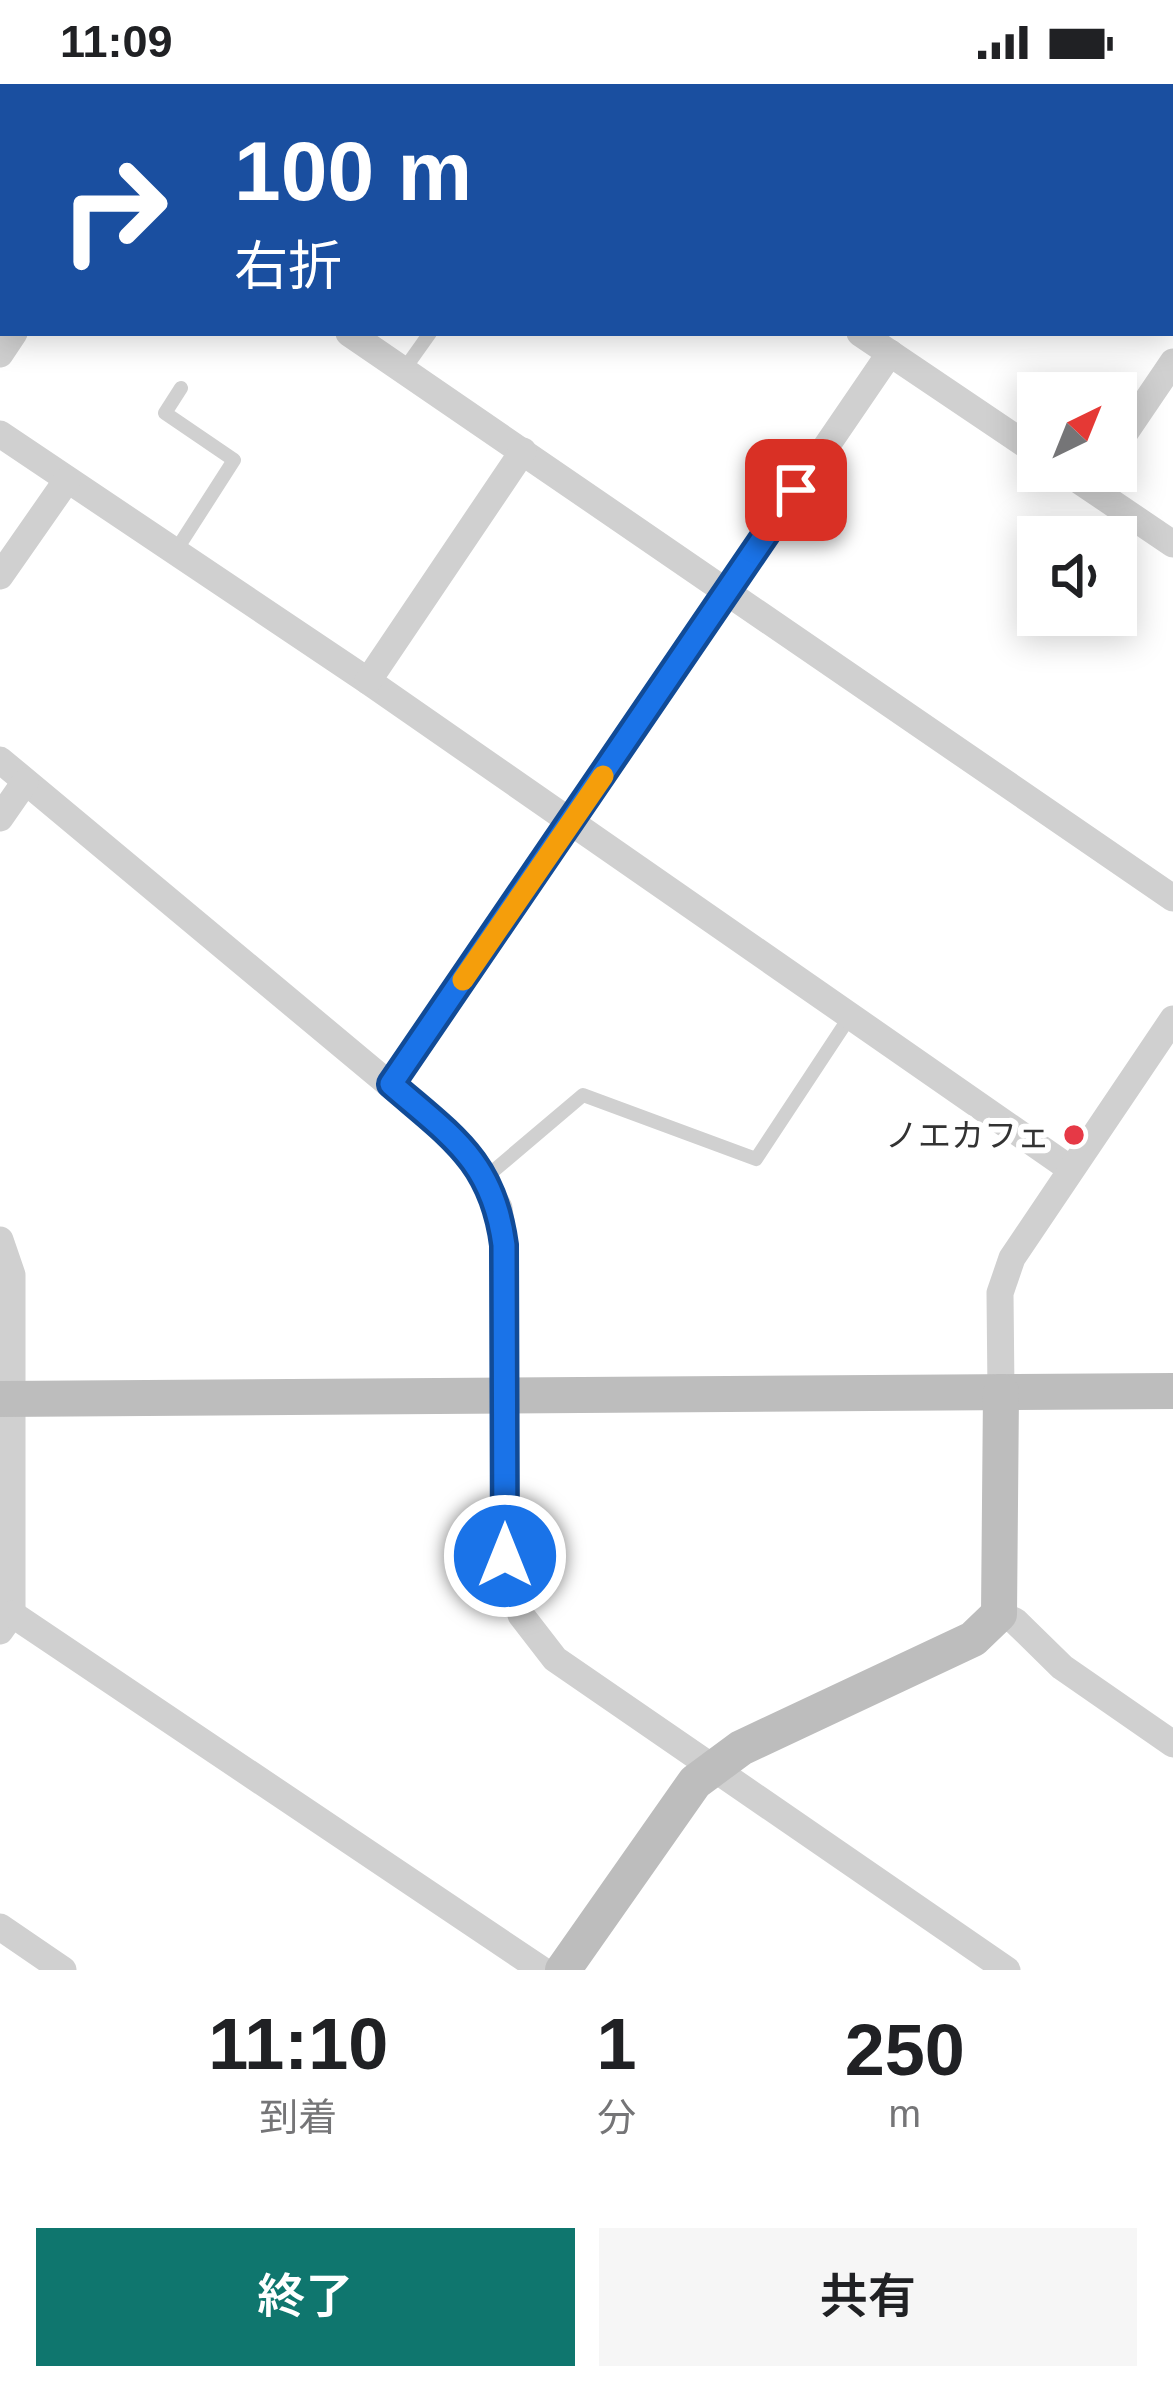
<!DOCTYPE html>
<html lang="ja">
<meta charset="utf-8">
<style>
:root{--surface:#fff;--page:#f6f6f6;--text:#202124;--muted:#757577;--accent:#0f766e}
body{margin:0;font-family:Helvetica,"Noto Sans JP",sans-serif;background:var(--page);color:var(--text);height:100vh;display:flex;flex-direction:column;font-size:45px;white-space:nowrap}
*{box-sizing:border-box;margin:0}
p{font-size:39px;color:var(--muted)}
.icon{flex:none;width:66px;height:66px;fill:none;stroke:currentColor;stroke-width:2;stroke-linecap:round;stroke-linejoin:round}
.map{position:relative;height:1886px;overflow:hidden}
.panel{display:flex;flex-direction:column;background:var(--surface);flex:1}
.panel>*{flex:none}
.banner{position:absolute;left:0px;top:0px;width:1173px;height:252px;box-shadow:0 6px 30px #0003;background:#1a4fa0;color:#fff;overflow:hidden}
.needle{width:78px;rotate:43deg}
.fabs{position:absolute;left:1017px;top:288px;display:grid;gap:24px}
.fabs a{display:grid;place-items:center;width:120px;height:120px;border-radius:0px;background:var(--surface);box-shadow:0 6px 30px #0003;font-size:60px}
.pin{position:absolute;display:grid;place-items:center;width:102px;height:102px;color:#fff;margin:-51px;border-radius:24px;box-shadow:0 6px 18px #0006}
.me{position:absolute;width:132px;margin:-66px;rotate:0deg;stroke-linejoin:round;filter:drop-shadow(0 0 9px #0008)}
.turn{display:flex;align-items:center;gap:42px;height:252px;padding:0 36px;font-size:54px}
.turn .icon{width:156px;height:156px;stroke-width:2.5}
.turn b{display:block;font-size:84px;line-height:102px}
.eta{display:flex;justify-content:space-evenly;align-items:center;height:204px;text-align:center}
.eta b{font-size:72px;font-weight:600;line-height:84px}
.action{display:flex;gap:24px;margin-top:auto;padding:24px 36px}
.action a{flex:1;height:138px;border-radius:0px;background:var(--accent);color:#fff;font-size:48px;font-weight:600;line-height:138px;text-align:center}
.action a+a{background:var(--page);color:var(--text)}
.status{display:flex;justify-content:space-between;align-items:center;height:84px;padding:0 60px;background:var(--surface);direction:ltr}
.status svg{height:33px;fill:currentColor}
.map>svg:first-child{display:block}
</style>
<div class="status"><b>11:09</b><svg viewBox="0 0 49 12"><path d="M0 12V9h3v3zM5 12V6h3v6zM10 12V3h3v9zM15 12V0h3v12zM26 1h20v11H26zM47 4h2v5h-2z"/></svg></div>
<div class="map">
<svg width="1173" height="1886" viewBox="0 0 1173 1886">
<rect width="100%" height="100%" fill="#fff"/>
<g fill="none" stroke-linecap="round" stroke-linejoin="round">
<!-- lane -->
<g stroke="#d0d0d0" stroke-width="14">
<polyline points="64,0 68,3"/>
<polyline points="262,0 267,3"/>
<polyline points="471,3 473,0"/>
<polyline points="403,287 430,249"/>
<polyline points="175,468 234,376 165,329 181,304"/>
<polyline points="485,1094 583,1011 756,1075 849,934"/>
</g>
<!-- street -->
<g stroke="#d0d0d0" stroke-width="27">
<polyline points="493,0 498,3"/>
<polyline points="1081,0 1085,3"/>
<polyline points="181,3 183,0"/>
<polyline points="796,3 798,0"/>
<polyline points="1170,61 1173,63"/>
<polyline points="349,249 1173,814"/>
<polyline points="860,249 1038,369"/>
<polyline points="0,270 14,249"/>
<polyline points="0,350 368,597 1069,1084"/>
<polyline points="1116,362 1173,278"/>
<polyline points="1065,387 1173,460"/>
<polyline points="0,492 67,396"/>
<polyline points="368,597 523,367"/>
<polyline points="0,676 456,1056 475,1078 499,1124 504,1161 505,1473 521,1531 555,1575 1007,1886"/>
<polyline points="0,734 25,698"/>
<polyline points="391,1000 890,269"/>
<polyline points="0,1156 12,1191 12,1530 0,1547"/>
<polyline points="1001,1308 1000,1209 1012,1174 1173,935"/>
<polyline points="12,1530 542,1886"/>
<polyline points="999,1530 1015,1537 1062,1583 1173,1660"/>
<polyline points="0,1843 63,1886"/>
</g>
<!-- secondary -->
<g stroke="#bdbdbd" stroke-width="36">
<polyline points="0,1315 1173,1307"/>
<polyline points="563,1886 695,1698 741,1664 973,1555 999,1530 1001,1308"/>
</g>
</g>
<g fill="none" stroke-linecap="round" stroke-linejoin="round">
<!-- route casing -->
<g stroke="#114b97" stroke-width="30">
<path id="route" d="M505 1472 504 1161C493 1077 451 1052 391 1000L796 406"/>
</g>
<!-- route -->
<use href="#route" stroke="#1a73e8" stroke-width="21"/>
<!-- slow -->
<polyline stroke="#f59e0b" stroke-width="21" points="463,896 603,692"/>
</g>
<!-- markers -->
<circle fill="#e63946" stroke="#fff" stroke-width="4.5" cx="1074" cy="1051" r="12"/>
<g text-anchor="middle" stroke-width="12" stroke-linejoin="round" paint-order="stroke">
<!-- poi labels -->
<g font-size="33" fill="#333" stroke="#fff" text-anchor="end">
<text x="1050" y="1063">ノエカフェ</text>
</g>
</g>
</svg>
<div class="fabs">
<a><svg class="needle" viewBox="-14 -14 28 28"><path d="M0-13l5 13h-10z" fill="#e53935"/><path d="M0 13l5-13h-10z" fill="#757577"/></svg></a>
<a><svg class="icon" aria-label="sound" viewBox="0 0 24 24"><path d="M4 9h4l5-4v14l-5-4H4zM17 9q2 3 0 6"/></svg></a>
</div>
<div class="pin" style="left:796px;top:406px;background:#d93025"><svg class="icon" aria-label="arrive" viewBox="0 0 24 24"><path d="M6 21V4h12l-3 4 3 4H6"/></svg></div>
<svg class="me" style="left:505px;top:1472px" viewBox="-20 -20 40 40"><circle r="17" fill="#1a73e8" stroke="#fff" stroke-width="3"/><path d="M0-11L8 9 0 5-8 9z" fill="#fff"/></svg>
<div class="banner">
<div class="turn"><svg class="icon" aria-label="right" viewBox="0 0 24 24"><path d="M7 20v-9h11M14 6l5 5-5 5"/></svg><div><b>100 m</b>右折</div></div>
</div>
</div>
<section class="panel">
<div class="eta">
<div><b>11:10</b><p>到着</p></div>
<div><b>1</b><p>分</p></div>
<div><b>250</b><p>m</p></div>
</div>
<div class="action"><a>終了</a><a>共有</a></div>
</section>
